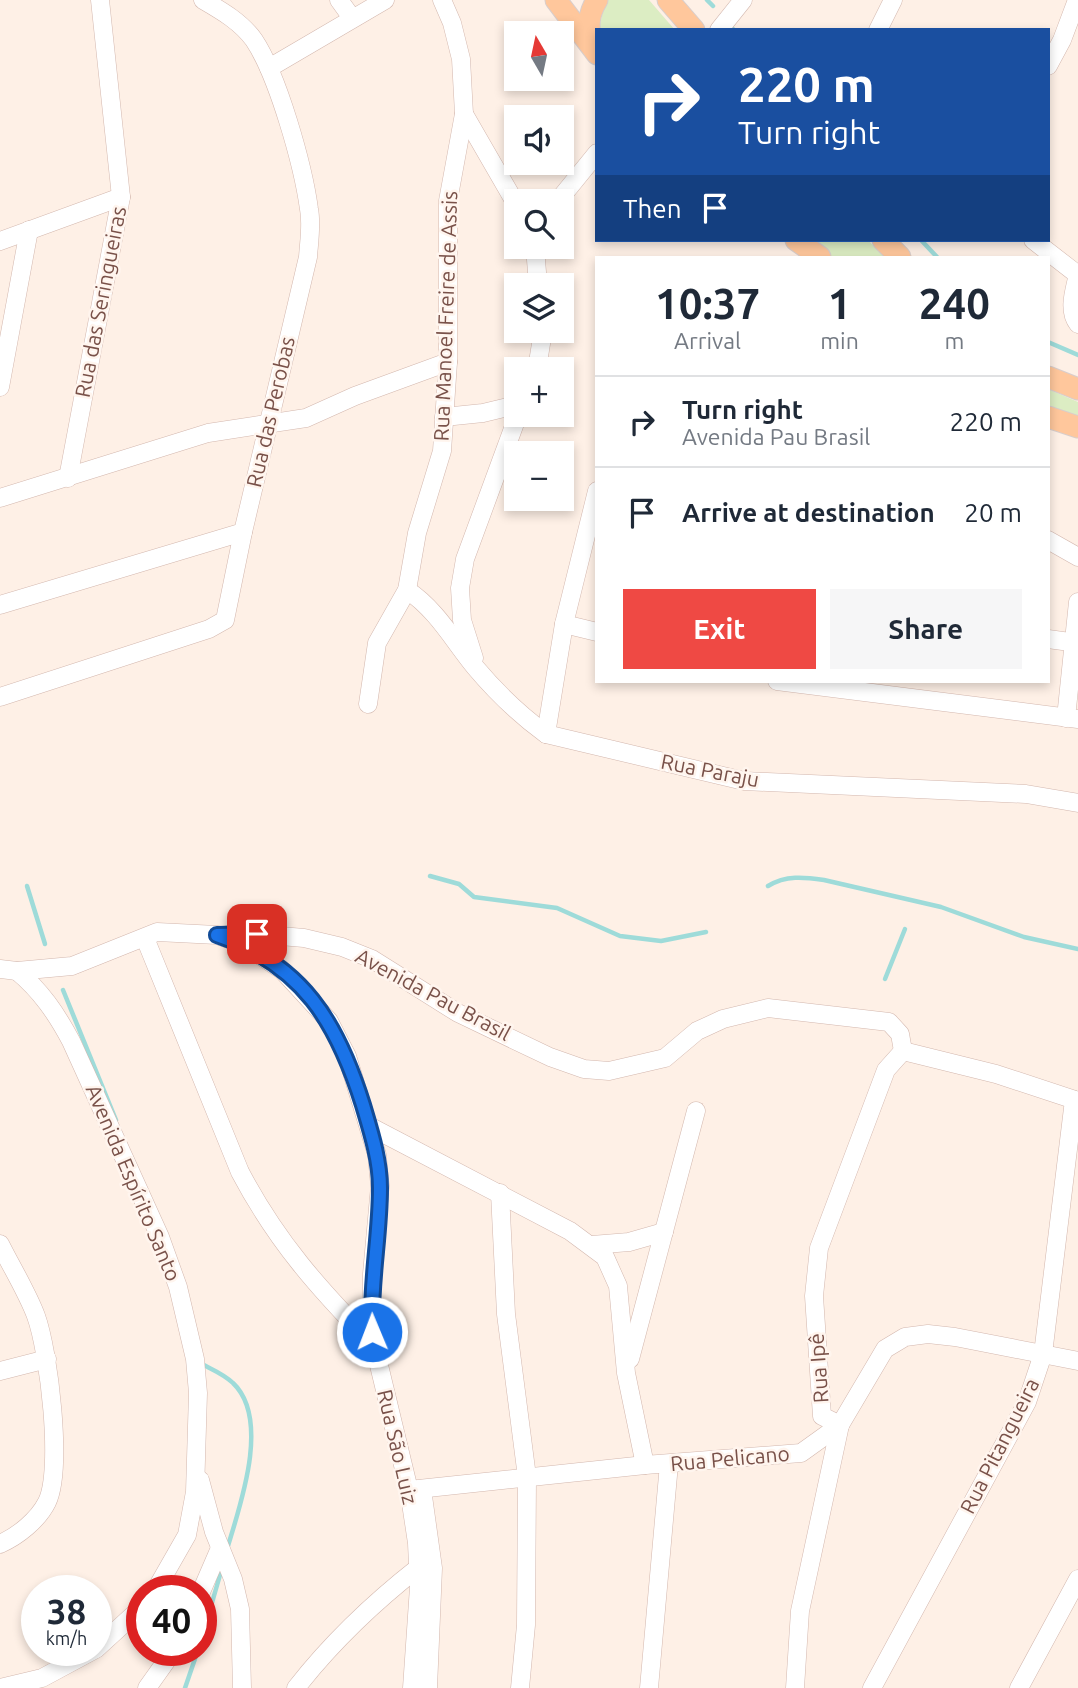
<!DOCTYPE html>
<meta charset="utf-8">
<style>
:root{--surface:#fff;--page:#f6f6f7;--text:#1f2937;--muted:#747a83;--line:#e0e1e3;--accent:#ef4944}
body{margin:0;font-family:Ubuntu,sans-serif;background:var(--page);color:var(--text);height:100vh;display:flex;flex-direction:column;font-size:26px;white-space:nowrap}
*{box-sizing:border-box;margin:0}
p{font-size:23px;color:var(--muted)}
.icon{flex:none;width:38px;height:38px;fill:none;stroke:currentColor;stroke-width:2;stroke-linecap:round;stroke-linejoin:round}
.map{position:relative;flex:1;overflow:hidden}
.panel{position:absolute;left:595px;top:256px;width:455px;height:427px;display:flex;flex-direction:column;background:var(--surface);border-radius:0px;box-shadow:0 4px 10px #0003}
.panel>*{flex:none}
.guide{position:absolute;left:595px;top:28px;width:455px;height:214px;border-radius:0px;box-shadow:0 4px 10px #0003;background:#1a4fa0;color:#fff;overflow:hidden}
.needle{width:46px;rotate:351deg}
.tools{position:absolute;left:504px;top:21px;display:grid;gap:14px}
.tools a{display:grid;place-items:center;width:70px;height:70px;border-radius:0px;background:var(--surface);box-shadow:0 4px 10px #0003;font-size:35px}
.speed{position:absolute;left:21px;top:1575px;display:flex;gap:14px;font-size:35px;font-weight:700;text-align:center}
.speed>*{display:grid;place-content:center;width:91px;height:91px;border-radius:50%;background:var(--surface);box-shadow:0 4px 10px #0003;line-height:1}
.speed small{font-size:18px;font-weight:400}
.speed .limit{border:10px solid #d22;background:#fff;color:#111}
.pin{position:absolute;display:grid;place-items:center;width:60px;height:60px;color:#fff;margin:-30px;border-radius:14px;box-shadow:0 4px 10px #0006}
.me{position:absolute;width:77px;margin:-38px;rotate:359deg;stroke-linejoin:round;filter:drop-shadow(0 0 5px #0008)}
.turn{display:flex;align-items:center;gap:24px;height:147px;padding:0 28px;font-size:32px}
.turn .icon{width:91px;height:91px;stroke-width:2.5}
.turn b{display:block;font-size:49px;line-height:60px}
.then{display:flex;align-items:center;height:66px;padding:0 28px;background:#0003;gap:14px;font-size:26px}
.eta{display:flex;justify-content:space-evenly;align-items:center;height:119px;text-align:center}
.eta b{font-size:42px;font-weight:700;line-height:49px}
.primary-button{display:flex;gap:14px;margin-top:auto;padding:14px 28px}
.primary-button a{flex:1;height:80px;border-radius:0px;background:var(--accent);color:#fff;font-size:28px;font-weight:700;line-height:80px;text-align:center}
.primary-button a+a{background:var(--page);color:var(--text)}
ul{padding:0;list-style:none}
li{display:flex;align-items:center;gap:21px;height:91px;padding:0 28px;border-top:2px solid var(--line)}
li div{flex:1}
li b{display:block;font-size:26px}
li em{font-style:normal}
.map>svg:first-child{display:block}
</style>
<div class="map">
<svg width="1078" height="1688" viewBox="0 0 1078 1688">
<rect width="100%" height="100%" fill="#fef0e6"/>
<!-- green -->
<g fill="#dcedc3">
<polygon points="605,0 649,0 675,30 599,30"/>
<polygon points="809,240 868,240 884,257 831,257"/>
<polygon points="1048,389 1078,402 1078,421 1048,408"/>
</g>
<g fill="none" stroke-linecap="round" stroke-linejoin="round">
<!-- stream -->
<g stroke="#9edbd9" stroke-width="4.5">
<polyline points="707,0 713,6"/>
<polyline points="733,29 734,30"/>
<polyline points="921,240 937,257"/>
<polyline points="1048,342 1078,355"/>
<polyline points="430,876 459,884 474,897 557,908 620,936 661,941 706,932"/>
<polyline points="27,886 45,944"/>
<path d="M768 886C786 875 804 877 824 880L941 907 1024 937 1078 949"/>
<polyline points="885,979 905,929"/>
<polyline points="63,990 116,1120"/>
<path d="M200 1363C211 1369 224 1374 233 1383 271 1419 240 1506 227 1549"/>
<polyline points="201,1641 222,1568"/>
<polyline points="185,1688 198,1650"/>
</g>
<!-- minor casing -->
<g stroke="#d3b7ae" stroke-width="19">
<g id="minor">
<polyline points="339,0 352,18"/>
<polyline points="719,30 743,0"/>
<polyline points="878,30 893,0"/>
<polyline points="1048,66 1062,40 1077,0"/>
<polyline points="269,68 385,0"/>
<polyline points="464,114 516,204"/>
<polyline points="558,201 597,153"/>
<polyline points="1033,240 1078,275"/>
<polyline points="0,241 121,197"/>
<polyline points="535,247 538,285"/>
<path d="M1078 274C1075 289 1067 310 1078 324"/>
<polyline points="537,369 543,331"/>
<polyline points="0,387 29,230"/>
<polyline points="444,417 483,413 516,405"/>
<polyline points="68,478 121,197 100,0"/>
<polyline points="0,498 208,433 306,418 355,396 448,362"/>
<polyline points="1048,540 1078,557"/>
<path d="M407 590C436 609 453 640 475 667 496 692 520 715 546 734L744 781 1026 794 1078 803"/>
<polyline points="0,605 243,532"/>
<polyline points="564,624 597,632"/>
<polyline points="1048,639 1078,643"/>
<polyline points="474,658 462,620 460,588 465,559 518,415"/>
<polyline points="777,681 1078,719"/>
<path d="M0 697 209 629 225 620 243 532 308 257C309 242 312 224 309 209 303 165 278 76 254 40 241 22 222 11 203 0"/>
<polyline points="368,704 377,643 407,590 417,533 442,451 448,362 448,201 464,114 461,59 452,23 442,0"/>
<polyline points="1066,718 1078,602"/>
<polyline points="546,734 564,624 597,491"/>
<polyline points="227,935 257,934 304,938 342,947 372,959 458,1013 550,1057 584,1069 609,1071 665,1058 697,1031 723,1019 768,1008 889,1022 900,1034 903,1051"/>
<path d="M145 938 240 1172C277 1242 319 1289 374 1345"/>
<polyline points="0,969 17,971 72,966 157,932 217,935 243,944 282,970 329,1021 347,1056 377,1155 380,1186 372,1274 371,1332 409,1490 417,1543 419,1587 412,1688"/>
<path d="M17 971C41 991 56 1013 71 1041L160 1237 178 1287 195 1359 198 1393 195 1492 187 1535 155 1591"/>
<polyline points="903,1051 996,1074 1078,1101"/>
<polyline points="369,1126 570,1231 605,1257 618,1286 626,1373 645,1465"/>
<polyline points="500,1193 506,1314 527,1477 526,1625 520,1688"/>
<path d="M0 1244C12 1268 27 1292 36 1316 49 1352 63 1469 47 1502 38 1520 18 1536 0 1544"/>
<polyline points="592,1245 629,1242 664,1232"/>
<polyline points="630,1359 696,1111"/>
<polyline points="0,1371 47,1359"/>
<polyline points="840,1425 822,1416 814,1296 819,1248 886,1070 903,1051"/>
<polyline points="200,1480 214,1532 233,1579 240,1609 242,1688"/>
<polyline points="422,1489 433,1568 428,1688"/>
<polyline points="409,1490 645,1465 801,1453 840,1425 885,1349 905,1337 928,1334 955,1337 1078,1361"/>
<polyline points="201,1592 220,1548"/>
<polyline points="96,1649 142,1607"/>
<polyline points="0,1688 42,1678 94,1650"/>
<polyline points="147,1688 174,1650"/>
<path d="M296 1688C332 1642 373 1603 419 1567"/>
<polyline points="649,1688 669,1464"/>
<polyline points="795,1688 800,1611 840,1425"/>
<polyline points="872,1688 1027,1402 1043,1354 1074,1100"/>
<polyline points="1019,1688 1078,1579"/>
</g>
</g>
<!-- major casing -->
<g stroke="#d9cecc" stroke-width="23">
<g id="major">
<polyline points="556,0 597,54"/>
<polyline points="668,0 694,30"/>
<path d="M594 48C587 31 587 16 597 0"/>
<polyline points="796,240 820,257"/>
<polyline points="883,240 900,257"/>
<polyline points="1048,377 1078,389"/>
<polyline points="1048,417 1078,427"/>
</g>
</g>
<!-- minor -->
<use href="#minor" stroke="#fff" stroke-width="18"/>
<!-- major -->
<use href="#major" stroke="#ffc79c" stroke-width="21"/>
</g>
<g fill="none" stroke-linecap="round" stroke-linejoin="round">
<!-- route casing -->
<g stroke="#114b97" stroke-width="18">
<path id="route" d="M257 934 217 935C303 965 337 1022 363 1105 371 1132 380 1160 380 1188 380 1236 370 1283 372 1332"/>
</g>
<!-- route -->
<use href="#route" stroke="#1a73e8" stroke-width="12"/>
</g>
<g text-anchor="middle" stroke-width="5" stroke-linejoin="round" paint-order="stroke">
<!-- street labels -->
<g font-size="21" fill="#795149" stroke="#fff5ee">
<text transform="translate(101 302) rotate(-79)" y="7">Rua das Seringueiras</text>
<text transform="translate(446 316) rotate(-88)" y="7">Rua Manoel Freire de Assis</text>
<text transform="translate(271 412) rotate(-77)" y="7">Rua das Perobas</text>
<text transform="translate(710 771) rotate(11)" y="7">Rua Paraju</text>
<text transform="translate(433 995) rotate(28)" y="7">Avenida Pau Brasil</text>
<text transform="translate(133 1183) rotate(67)" y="7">Avenida Espírito Santo</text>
<text transform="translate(819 1368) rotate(-94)" y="7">Rua Ipê</text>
<text transform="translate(1000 1446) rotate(-63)" y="7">Rua Pitangueira</text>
<text transform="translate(397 1447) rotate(77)" y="7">Rua São Luiz</text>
<text transform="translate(730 1459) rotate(-5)" y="7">Rua Pelicano</text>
</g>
</g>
</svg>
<div class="tools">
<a><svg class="needle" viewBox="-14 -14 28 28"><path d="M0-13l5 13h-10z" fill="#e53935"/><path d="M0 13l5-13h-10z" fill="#747a83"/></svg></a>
<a><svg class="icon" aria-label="sound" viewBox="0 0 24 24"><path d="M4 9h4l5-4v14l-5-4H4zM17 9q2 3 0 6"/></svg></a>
<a><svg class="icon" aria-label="search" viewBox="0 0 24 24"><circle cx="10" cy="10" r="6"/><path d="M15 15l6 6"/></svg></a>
<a><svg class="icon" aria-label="layers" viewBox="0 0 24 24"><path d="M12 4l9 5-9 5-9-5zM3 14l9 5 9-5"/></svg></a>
<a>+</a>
<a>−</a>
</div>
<div class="speed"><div>38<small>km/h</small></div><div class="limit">40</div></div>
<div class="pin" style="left:257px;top:934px;background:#d93025"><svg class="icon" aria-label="arrive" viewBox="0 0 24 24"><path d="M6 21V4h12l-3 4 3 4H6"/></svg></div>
<svg class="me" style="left:372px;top:1332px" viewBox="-20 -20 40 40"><circle r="17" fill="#1a73e8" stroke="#fff" stroke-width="3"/><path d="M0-11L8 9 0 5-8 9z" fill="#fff"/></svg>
<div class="guide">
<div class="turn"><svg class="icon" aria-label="right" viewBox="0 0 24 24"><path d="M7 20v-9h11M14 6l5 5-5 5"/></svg><div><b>220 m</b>Turn right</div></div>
<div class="then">Then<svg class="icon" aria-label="arrive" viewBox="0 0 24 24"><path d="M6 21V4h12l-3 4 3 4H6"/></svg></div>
</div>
<section class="panel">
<div class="eta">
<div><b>10:37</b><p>Arrival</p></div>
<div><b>1</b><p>min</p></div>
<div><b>240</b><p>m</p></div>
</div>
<ul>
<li><svg class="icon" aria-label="right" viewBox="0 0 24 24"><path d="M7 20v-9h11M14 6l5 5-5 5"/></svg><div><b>Turn right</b><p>Avenida Pau Brasil</p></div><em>220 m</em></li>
<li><svg class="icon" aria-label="arrive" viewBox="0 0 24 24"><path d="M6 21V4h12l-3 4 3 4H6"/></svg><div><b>Arrive at destination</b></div><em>20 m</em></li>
</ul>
<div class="primary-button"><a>Exit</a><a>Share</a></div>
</section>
</div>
